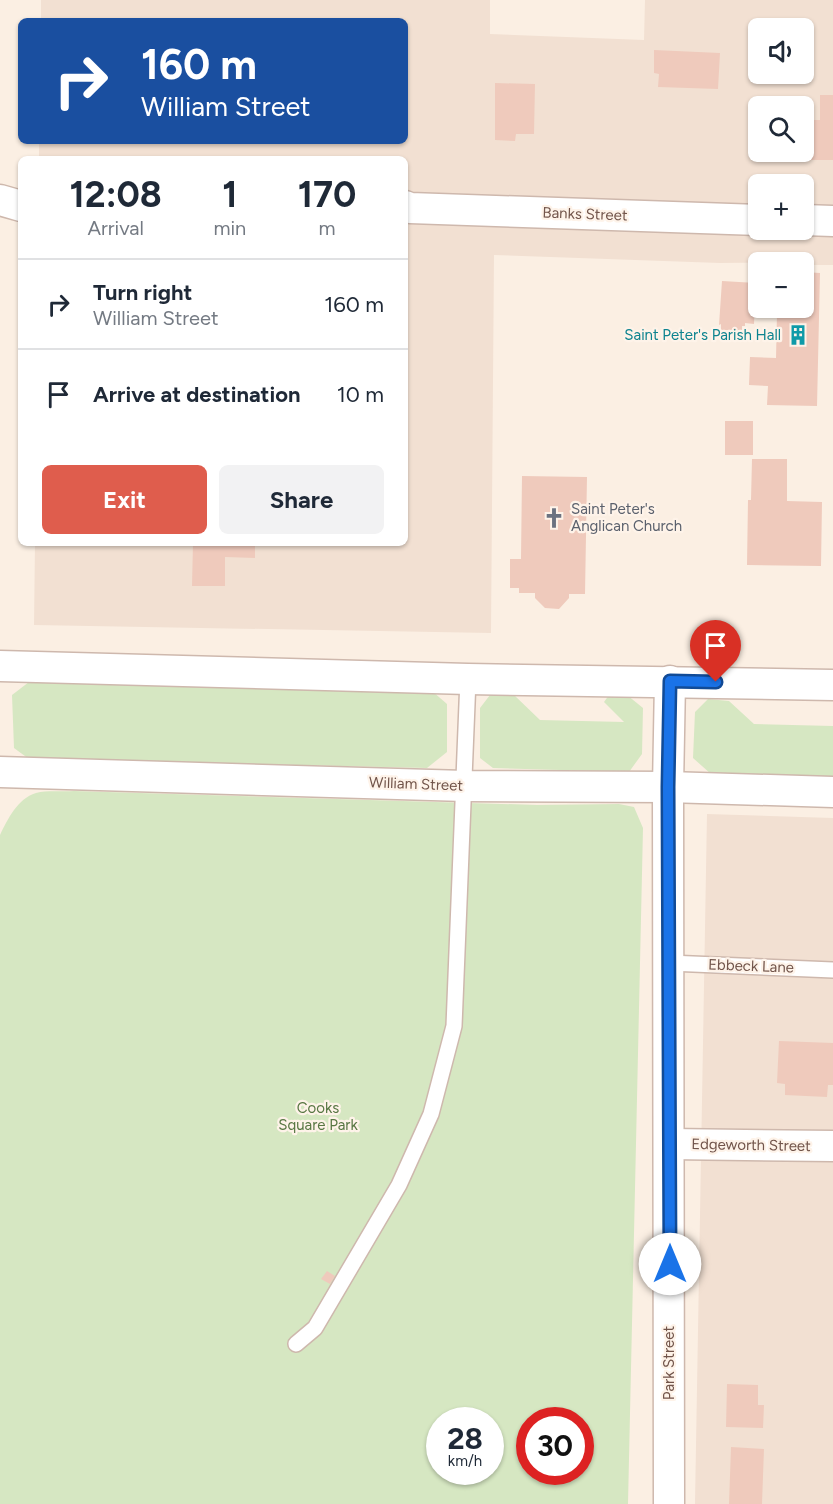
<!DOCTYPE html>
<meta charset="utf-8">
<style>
:root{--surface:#fff;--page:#f2f2f3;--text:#1f2937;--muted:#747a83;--line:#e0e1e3;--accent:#df5d4d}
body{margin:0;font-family:Figtree,sans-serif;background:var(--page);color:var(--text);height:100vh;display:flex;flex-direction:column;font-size:22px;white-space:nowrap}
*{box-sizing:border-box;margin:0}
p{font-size:20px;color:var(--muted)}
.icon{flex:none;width:33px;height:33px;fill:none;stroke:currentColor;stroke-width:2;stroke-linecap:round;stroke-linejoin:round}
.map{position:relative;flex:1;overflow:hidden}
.details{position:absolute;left:18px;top:156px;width:390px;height:390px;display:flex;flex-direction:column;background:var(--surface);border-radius:9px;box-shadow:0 2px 4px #0004}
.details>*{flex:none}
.hud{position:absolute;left:18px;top:18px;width:390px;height:126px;border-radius:9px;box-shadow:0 2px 4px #0004;background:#1a4fa0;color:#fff;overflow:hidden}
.buttons{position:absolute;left:748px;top:18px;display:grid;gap:12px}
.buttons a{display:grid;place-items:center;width:66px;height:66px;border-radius:9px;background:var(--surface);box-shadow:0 2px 4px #0004;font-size:30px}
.speed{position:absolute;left:426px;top:1407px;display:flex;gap:12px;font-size:30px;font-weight:700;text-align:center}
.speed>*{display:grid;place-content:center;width:78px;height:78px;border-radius:50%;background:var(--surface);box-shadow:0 2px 4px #0004;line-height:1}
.speed small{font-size:15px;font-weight:400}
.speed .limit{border:9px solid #d22;background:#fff;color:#111}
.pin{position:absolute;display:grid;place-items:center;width:51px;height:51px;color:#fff;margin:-62px -26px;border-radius:50% 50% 50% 0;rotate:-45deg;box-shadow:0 0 6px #0007}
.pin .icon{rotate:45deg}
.me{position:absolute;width:66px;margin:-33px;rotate:0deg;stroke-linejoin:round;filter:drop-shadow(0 0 4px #0008)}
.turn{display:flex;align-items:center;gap:21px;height:126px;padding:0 24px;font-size:27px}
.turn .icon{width:78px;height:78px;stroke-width:2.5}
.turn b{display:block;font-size:42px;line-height:51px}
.eta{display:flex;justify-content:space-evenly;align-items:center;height:102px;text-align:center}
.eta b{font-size:36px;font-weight:700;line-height:42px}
.primary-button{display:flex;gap:12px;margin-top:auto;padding:12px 24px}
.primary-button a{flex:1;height:69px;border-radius:9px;background:var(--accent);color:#fff;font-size:24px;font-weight:700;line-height:69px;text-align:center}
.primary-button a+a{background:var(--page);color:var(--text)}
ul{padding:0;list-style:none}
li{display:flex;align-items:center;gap:18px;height:90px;padding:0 24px;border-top:2px solid var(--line)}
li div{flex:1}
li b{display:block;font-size:22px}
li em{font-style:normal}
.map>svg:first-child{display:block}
</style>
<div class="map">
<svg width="833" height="1504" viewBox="0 0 833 1504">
<rect width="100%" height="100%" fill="#fbefe3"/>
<!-- residential -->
<g fill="#f2e0d2" fill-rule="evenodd">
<path d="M41 0H490V34L644 40 645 0H833V265H804V262L720 263 494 255 491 633 34 625 35 543H405V159H39V141H405V21H41ZM759 28H804V74H759ZM759 106H804V152H759ZM759 184H804V230H759Z"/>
<polygon points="707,814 833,818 833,1504 695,1504"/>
</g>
<!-- green -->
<g fill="#d6e7c2" fill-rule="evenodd">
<polygon points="29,682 432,691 447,704 447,752 427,768 29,759 14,748 12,695"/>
<polygon points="490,695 514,695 540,720 624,722 604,702 609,695 627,695 643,708 642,754 629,772 493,768 480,758 480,708"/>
<polygon points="708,699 729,701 754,724 833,726 833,777 711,774 693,758 695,712"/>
<path d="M74 791 537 805 619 804 634 807 643 828 628 1504H0V835C8 819 17 799 36 793 47 790 62 792 74 791ZM440 1420H490V1472H440ZM530 1420H580V1472H530Z"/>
</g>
<!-- building -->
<g fill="#efcabc">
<polygon points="654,50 720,53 718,89 658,87 659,74 654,73"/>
<polygon points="495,83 535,84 534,134 516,134 515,141 495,140"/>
<polygon points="820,95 833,95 833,160 799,160 799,152 804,152 804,120 820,120"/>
<polygon points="804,272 820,273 817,406 767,405 768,386 749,385 750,357 776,358 777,313 767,313 767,308 804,308"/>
<polygon points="722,281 756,283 754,324 745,323 745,326 742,326 742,331 721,330 721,324 719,325"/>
<rect x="725" y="421" width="28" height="34"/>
<polygon points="752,459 787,459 787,501 822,502 821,566 747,565 748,500 751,500"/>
<polygon points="522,476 587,477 585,594 569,594 569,598 559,609 545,608 535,598 535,593 519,593 519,588 510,588 510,559 521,559"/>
<polygon points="193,543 255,543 255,558 225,557 225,586 192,586"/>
<polygon points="779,1041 833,1043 833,1085 828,1085 827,1097 785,1095 785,1084 777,1083"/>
<polygon points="327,1271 335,1276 330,1284 321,1279"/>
<polygon points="727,1384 758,1385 758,1405 764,1405 763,1428 726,1427"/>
<polygon points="731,1447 764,1449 762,1504 729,1504"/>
</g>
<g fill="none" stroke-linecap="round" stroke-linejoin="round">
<!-- lane casing -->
<g stroke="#ceb8ad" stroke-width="18">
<g id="lane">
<polyline points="669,963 833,970"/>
<polyline points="296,1344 315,1328 399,1185 431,1114 454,1026 468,679"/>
</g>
</g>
<!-- street casing -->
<g stroke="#ceb8ad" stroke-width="33">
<g id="street">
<polyline points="0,200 21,206"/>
<polyline points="405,206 410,208 759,220"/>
<polyline points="804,220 833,221"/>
<polyline points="0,666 468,679 833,685"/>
<polyline points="0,772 465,786 668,787 833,792"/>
<polyline points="670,1144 833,1146"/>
<polyline points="669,1504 668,787 670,681"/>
</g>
</g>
<!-- lane -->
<use href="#lane" stroke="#fff" stroke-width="15"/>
<!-- street -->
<use href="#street" stroke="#fff" stroke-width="30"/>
</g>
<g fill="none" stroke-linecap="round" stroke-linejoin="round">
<!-- route casing -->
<g stroke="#114b97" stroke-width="15">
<polyline id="route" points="670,1264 668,787 670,681 716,682"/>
</g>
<!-- route -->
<use href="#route" stroke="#1a73e8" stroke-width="10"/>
</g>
<!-- icons -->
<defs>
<g id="building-bare" transform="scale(1.62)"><path d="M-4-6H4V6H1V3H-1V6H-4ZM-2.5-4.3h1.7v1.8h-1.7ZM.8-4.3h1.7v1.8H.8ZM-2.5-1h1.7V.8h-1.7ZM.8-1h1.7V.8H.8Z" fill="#0f9aa8" stroke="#fef3e9" stroke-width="2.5" paint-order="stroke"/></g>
<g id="church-bare" transform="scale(1.62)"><path d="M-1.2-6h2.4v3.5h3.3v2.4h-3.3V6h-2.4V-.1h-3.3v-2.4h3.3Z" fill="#6b7280" stroke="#fef3e9" stroke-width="2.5" paint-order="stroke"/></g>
</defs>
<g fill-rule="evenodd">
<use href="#building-bare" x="798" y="335"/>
<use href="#church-bare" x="554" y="518"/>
</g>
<g text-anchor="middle" stroke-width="4.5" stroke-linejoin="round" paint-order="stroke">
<!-- street labels -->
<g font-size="15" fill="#71544a" stroke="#fef3e9">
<text transform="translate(585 214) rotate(2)" y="5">Banks Street</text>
<text transform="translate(416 784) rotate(2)" y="5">William Street</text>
<text transform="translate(751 966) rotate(2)" y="5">Ebbeck Lane</text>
<text transform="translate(751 1145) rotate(1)" y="5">Edgeworth Street</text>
<text transform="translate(669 1363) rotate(-90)" y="5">Park Street</text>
</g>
<!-- culture labels -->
<g font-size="15" fill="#0d838f" stroke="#fef3e9" text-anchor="end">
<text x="781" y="340">Saint Peter's Parish Hall</text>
</g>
<!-- worship labels -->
<g font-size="15" fill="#5b616d" stroke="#fef3e9" text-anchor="start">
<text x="571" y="514">Saint Peter's<tspan x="571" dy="17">Anglican Church</tspan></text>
</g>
<!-- park labels -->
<g font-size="15" fill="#587743" stroke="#fef3e9">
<text x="318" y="1113">Cooks<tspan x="318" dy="17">Square Park</tspan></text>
</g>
</g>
</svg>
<div class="buttons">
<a><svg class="icon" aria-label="sound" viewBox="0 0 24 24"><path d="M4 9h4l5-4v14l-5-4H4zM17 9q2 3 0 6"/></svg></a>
<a><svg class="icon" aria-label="search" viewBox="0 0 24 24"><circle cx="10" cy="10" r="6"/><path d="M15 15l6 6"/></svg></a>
<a>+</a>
<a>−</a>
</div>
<div class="speed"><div>28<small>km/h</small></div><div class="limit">30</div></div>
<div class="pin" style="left:716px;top:682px;background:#d93025"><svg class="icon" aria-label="arrive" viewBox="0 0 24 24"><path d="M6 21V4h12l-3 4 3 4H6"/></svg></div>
<svg class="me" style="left:670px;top:1264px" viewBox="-20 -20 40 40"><circle r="19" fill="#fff"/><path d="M0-13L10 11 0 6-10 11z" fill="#1a73e8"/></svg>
<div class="hud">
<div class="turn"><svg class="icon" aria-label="right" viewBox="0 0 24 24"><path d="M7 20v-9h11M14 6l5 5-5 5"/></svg><div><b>160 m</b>William Street</div></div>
</div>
<section class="details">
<div class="eta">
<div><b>12:08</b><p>Arrival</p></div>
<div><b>1</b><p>min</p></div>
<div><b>170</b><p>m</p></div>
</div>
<ul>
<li><svg class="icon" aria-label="right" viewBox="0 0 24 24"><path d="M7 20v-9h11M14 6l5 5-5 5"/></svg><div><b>Turn right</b><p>William Street</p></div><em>160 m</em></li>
<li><svg class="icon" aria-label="arrive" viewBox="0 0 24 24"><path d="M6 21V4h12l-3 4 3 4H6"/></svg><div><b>Arrive at destination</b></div><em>10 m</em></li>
</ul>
<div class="primary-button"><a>Exit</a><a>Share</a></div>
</section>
</div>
